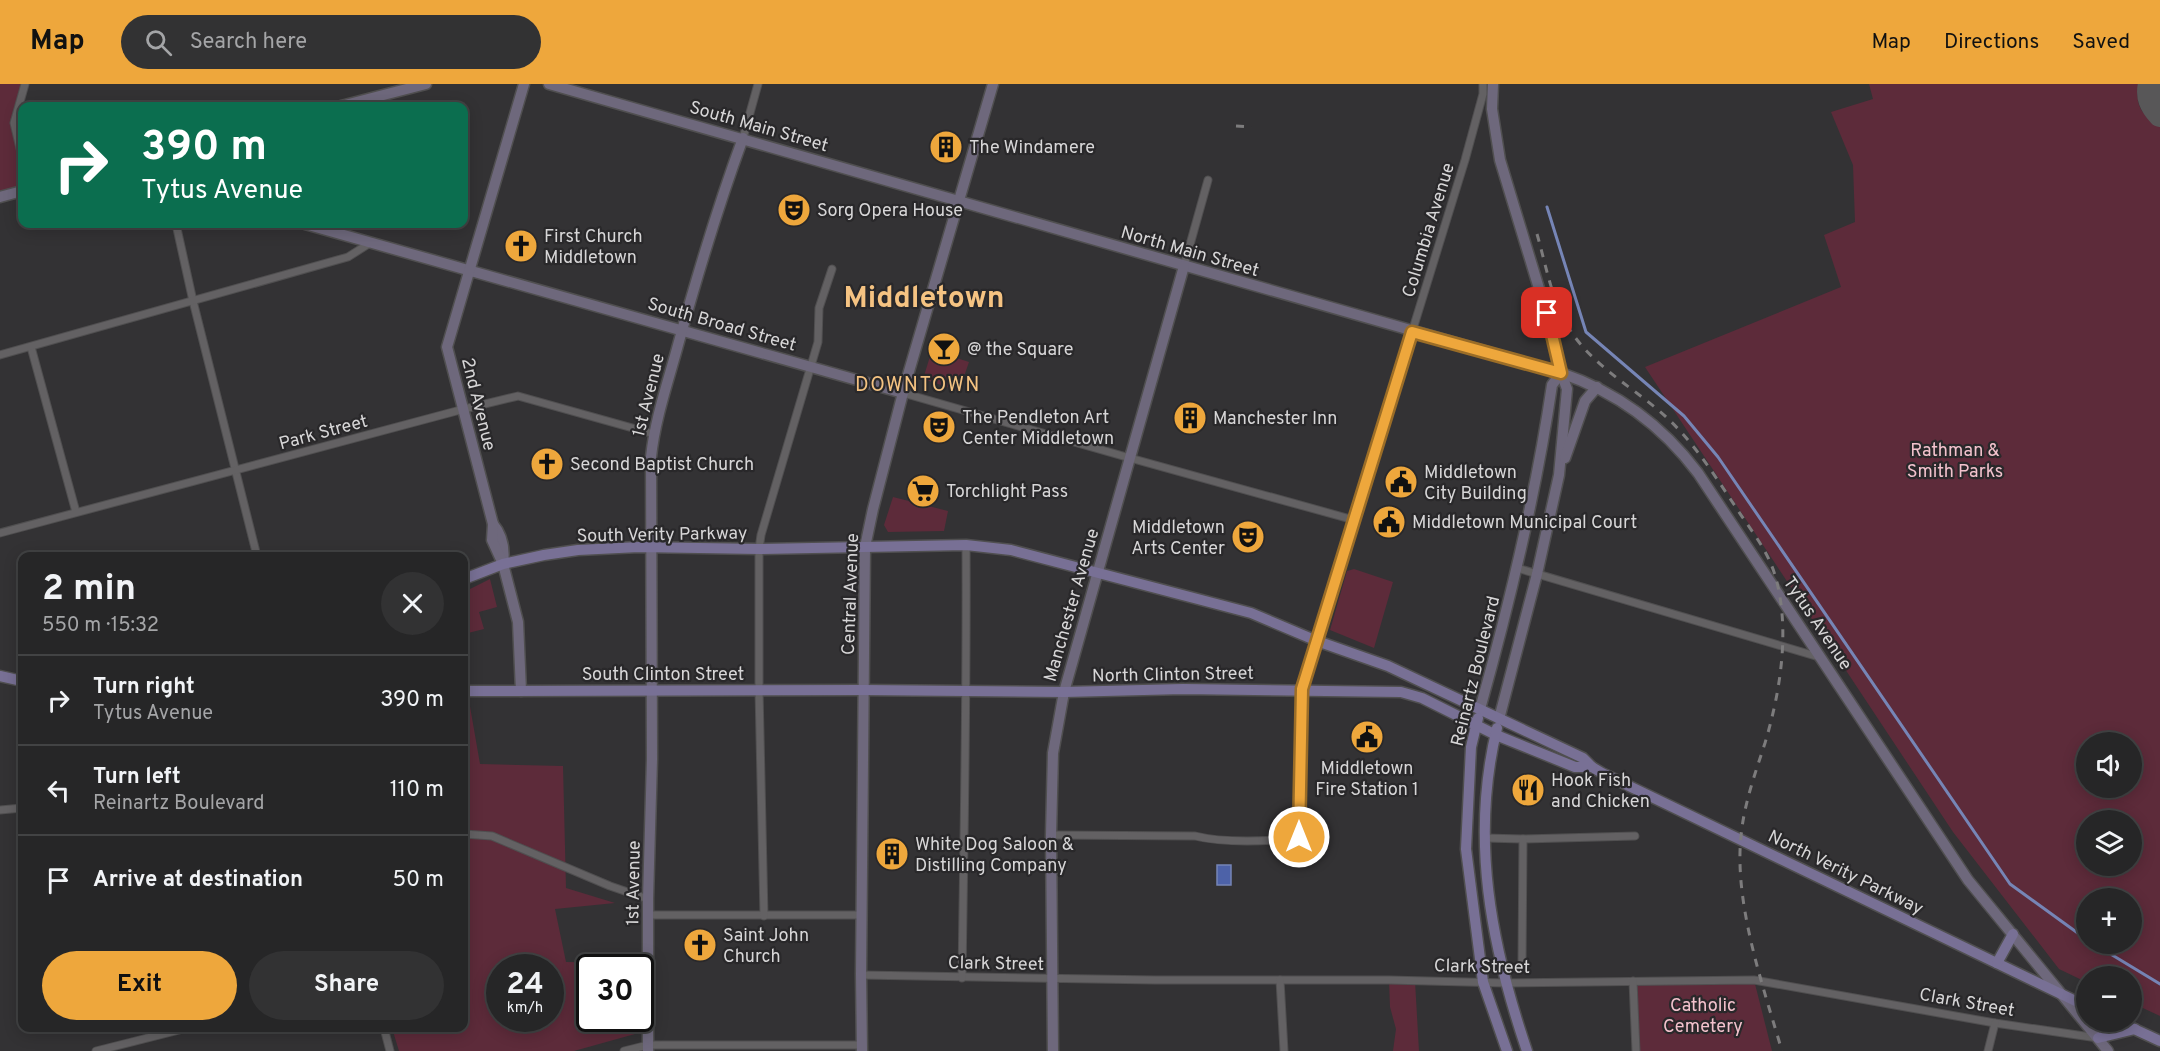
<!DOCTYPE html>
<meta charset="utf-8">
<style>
:root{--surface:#262627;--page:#323233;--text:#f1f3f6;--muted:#a4a5a7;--line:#424344;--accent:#eea73c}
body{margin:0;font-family:Overpass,sans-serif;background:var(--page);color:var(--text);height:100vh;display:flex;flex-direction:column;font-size:22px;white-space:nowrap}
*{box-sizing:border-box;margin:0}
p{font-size:20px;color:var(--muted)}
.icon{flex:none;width:33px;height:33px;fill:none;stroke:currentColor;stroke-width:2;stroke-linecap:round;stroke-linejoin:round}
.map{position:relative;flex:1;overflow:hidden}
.panel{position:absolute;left:18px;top:468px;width:450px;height:480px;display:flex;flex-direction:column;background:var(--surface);border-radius:12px;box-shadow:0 3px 15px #0003,0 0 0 2px var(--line)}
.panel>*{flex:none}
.hud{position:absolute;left:18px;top:18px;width:450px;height:126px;border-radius:12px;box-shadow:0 3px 15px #0003,0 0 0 2px var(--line);background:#0b6e4f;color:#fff;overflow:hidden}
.tools{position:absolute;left:2076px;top:648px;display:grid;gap:12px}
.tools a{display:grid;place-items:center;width:66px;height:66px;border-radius:50%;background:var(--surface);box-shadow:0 3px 15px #0003,0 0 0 2px var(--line);font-size:30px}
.speed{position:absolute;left:486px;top:870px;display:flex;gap:12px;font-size:30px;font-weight:700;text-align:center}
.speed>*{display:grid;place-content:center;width:78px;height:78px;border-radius:50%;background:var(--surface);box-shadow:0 3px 15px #0003,0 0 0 2px var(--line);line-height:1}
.speed small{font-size:15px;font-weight:400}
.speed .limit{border:3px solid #111;border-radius:9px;background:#fff;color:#111}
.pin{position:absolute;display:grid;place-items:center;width:51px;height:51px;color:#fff;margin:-26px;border-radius:12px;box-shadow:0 3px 9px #0006}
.me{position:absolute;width:66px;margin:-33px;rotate:0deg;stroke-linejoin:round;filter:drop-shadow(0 0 4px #0008)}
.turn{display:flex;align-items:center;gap:21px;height:126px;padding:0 24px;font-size:27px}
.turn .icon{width:78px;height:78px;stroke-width:2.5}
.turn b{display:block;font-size:42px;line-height:51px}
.round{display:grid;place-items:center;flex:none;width:63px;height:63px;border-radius:32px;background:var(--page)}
.head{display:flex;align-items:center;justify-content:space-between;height:102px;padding:0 24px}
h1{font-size:36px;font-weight:700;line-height:45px}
.button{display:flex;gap:12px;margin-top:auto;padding:12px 24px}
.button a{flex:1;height:69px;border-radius:36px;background:var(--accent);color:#111;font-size:24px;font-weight:700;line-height:69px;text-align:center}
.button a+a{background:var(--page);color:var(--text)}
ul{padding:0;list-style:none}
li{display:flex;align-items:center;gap:18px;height:90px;padding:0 24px;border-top:2px solid var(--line)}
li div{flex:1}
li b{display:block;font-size:22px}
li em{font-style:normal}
header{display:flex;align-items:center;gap:36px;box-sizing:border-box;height:84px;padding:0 30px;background:var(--accent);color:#111}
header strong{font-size:28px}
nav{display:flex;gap:33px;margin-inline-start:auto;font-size:21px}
.search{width:420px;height:54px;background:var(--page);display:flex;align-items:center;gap:15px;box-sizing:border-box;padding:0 21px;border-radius:33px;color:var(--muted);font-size:22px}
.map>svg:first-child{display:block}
</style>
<header>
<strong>Map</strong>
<div class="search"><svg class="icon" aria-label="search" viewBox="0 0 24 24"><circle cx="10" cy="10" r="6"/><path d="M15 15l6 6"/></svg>Search here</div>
<nav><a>Map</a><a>Directions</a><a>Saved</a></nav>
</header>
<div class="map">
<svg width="2160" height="967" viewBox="0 0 2160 967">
<rect width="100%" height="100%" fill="#333234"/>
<!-- green -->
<g fill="#5d2b3a" fill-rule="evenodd">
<polygon points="0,0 25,0 14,39 22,73 22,107 0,113"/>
<path d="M1869 0H2139C2134 21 2142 32 2160 42V932L2132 919V892H2086V898L2059 885 1953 748 1645 283 1841 203 1824 151 1855 138 1853 81 1831 28 1873 15ZM2086 658H2132V704H2086ZM2086 736H2132V782H2086ZM2086 814H2132V860H2086Z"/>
<polygon points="932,266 969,278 959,307 923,295"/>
<polygon points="893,413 948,427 944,447 888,448 884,441"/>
<polygon points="1354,485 1393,498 1374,564 1330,546 1347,487"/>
<polygon points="490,495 497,523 479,528 484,545 464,550 464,508"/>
<path d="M464 588 480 680 563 682 566 804 615 819 555 825 566 878 635 879V883L590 884V934L635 935V950L574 967H399L392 944H464ZM500 884H550V934H500Z"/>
<polygon points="1389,896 1415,897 1419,967 1393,967 1396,945 1390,923"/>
<polygon points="1754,896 1772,967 1636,967 1633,897"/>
</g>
<!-- water -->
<rect fill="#4d62a8" stroke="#7685b6" stroke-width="1.5" x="1217" y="781" width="14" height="20"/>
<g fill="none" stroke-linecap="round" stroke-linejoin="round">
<!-- stream -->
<g stroke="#7685b6" stroke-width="3">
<polyline points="1547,123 1586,248 1684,332 1718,373 2010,800 2086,855"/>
<polyline points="2094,860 2160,900"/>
</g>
<!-- taxiway -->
<path stroke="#585758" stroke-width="24" d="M2150 0C2147 13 2151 21 2160 31"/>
<!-- street casing -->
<g stroke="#504f50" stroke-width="9">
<g id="street">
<polyline points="743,54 758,0"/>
<polyline points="22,73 14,39 25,0"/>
<polyline points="176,140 193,217 257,472"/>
<polyline points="1184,182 1208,96"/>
<polyline points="31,263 76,428"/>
<polyline points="0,271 348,173 370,159"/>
<polyline points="903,309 1130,374 1354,436"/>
<polyline points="0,449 464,325 518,312 654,350"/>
<polyline points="1517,484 1819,573"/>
<polyline points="0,726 22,724"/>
<polyline points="464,750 492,752 610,802 648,815"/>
<path d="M1051 751 1195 752C1223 759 1271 758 1299 753L1302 605 1465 76 1483 10V0"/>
<polyline points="1485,754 1523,755 1635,752"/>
<polyline points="648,831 862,831"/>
<polyline points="764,832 759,606 759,465 761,451 818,258 819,224 832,185"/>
<polyline points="1522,879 1523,755"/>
<polyline points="861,891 1155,896 1389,896 1505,899 1754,896 1995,939 2098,954"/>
<path d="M962 894C964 749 967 605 966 461"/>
<polyline points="1280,896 1284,967"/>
<polyline points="1633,897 1636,967"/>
<polyline points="384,944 390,967"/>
<polyline points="96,967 187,944"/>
<polyline points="624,967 648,961 862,961"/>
<polyline points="1988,967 1995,939"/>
</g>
</g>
<!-- secondary casing -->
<g stroke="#504f50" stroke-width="13">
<g id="secondary">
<path d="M549 0 1561 289C1617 308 1662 341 1698 389L1968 796 2108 967"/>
<polyline points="1493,0 1492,25 1500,76 1551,244 1561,289 1567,305 1559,391 1537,490 1499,635"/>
<polyline points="341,22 426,0"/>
<polyline points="0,113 22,107"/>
<polyline points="305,140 903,309"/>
<polyline points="1565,374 1585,317 1597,303"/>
<path d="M493 440C503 452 505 465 503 480"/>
<polyline points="521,607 518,538 503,480 492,456 493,440 447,263 524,0"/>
<path d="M1480 625C1510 518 1536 410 1552 301L1561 289"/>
<path d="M648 967V815L652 675 651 373C655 335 668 298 678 261 697 192 718 122 743 54"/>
<polyline points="862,967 861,891 865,463 873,425 905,301 993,0"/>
<polyline points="1053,967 1051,751 1053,669 1064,608 1184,182"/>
</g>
</g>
<!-- primary casing -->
<g stroke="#504f50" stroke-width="13">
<g id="primary">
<polyline points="464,495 503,480 544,471 578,466 639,463 759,465 966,461 1011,466 1251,529 1317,557 1388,582 1583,674 1592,683 1602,689 2086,922"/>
<polyline points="0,592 22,597"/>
<polyline points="464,607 863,606 1064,608 1183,605 1401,608 1422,614 1496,651 1575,683 1592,683"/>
<polyline points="1478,634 1471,663 1466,765 1483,898 1507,967"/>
<path d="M1497 644C1470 755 1491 861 1527 967"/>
<polyline points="1997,879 2013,850"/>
<polyline points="2119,938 2160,957"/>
<polyline points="2098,954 2135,945"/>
</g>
</g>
<!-- street -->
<use href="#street" stroke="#636163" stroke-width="7"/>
<!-- secondary -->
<use href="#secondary" stroke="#6e687c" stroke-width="10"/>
<!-- primary -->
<use href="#primary" stroke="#787095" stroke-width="10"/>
<!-- rail -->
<g stroke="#7d7c7d" stroke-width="3" stroke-dasharray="8 8" stroke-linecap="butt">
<polyline points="1236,42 1252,43"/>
<path d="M1537 150C1546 181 1553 223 1572 249 1594 281 1627 300 1657 325 1690 352 1713 389 1737 425 1750 445 1766 464 1774 488 1791 541 1781 606 1765 659 1755 690 1744 720 1741 752 1734 820 1763 902 1782 967"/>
</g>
</g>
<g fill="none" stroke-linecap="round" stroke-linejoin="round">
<!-- route casing -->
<g stroke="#9b6d27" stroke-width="15">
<polyline id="route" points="1299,753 1302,605 1412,248 1561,289 1547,229"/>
</g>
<!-- route -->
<use href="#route" stroke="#eea73c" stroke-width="10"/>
</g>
<!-- icons -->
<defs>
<g id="building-disc" transform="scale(1.725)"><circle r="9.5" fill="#eea73c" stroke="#29282a"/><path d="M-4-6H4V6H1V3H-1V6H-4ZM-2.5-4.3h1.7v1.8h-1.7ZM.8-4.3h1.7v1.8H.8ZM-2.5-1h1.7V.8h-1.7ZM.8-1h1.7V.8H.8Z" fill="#111"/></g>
<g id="theatre-disc" transform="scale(1.725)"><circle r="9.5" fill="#eea73c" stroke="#29282a"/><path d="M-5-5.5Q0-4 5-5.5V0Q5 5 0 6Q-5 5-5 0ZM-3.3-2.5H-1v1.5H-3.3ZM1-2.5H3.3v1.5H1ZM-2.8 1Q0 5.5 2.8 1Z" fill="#111"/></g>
<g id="church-disc" transform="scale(1.725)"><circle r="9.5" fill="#eea73c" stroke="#29282a"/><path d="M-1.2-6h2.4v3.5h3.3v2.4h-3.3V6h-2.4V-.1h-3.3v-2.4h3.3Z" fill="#111"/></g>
<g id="bar-disc" transform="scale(1.725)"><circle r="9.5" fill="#eea73c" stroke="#29282a"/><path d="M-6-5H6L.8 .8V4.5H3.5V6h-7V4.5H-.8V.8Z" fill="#111"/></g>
<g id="civic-disc" transform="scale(1.725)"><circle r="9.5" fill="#eea73c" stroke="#29282a"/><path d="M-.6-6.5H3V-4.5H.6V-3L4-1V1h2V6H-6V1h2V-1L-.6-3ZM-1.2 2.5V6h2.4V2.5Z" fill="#111"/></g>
<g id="supermarket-disc" transform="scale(1.725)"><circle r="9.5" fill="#eea73c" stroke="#29282a"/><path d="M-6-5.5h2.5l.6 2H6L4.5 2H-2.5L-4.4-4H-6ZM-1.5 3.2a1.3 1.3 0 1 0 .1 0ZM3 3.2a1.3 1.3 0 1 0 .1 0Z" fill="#111"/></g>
<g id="restaurant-disc" transform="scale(1.725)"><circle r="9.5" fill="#eea73c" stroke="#29282a"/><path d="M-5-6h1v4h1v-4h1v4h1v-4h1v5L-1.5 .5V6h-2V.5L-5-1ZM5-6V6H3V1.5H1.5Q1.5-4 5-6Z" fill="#111"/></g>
</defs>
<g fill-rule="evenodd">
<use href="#building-disc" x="946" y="63"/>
<use href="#theatre-disc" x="794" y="126"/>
<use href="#church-disc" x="521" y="162"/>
<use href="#bar-disc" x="944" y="265"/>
<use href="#building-disc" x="1190" y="334"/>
<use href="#theatre-disc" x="939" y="343"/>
<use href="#church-disc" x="547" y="380"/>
<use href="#civic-disc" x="1401" y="398"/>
<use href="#supermarket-disc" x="923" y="407"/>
<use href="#civic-disc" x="1389" y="438"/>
<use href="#theatre-disc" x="1248" y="453"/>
<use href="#civic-disc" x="1367" y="653"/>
<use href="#restaurant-disc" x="1528" y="706"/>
<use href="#building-disc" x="892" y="770"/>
<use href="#church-disc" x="700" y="861"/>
</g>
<g text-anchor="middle" stroke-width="4.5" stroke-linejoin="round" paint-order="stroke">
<!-- street labels -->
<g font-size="18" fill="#d7d6d7" stroke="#29282a">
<text transform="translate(759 42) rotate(16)" y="6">South Main Street</text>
<text transform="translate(1428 146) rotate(-73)" y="6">Columbia Avenue</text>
<text transform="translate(1190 167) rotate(16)" y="6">North Main Street</text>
<text transform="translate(722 240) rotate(16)" y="6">South Broad Street</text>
<text transform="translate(648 311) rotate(-76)" y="6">1st Avenue</text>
<text transform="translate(479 320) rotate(76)" y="6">2nd Avenue</text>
<text transform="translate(323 348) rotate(-15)" y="6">Park Street</text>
<text transform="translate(662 450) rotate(-1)" y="6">South Verity Parkway</text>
<text transform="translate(850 510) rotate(-88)" y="6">Central Avenue</text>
<text transform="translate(1071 521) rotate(-74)" y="6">Manchester Avenue</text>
<text transform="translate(1818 539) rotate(56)" y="6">Tytus Avenue</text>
<text transform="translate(1475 587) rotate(-76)" y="6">Reinartz Boulevard</text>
<text x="663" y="596">South Clinton Street</text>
<text transform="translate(1173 590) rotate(-1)" y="6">North Clinton Street</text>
<text transform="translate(1846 788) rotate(26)" y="6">North Verity Parkway</text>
<text transform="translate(633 799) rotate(-89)" y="6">1st Avenue</text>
<text transform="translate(996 879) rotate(1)" y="6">Clark Street</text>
<text transform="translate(1482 882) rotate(1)" y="6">Clark Street</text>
<text transform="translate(1967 918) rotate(10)" y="6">Clark Street</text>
</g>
<!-- poi labels -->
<g font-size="18" fill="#d7d6d7" stroke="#29282a" text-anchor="start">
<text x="969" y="69">The Windamere</text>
<text x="817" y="132">Sorg Opera House</text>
<text x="544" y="158">First Church<tspan x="544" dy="21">Middletown</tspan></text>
<text x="967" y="271">@ the Square</text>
<text x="962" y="339">The Pendleton Art<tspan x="962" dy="21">Center Middletown</tspan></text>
<text x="1213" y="340">Manchester Inn</text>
<text x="570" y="386">Second Baptist Church</text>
<text x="1424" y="394">Middletown<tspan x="1424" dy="21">City Building</tspan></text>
<text x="946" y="413">Torchlight Pass</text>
<text x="1412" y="444">Middletown Municipal Court</text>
<text x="1225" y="449" text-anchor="end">Middletown<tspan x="1225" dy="21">Arts Center</tspan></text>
<text x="1367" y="690" text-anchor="middle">Middletown<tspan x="1367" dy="21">Fire Station 1</tspan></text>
<text x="1551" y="702">Hook Fish<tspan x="1551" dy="21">and Chicken</tspan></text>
<text x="915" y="766">White Dog Saloon &amp;<tspan x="915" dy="21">Distilling Company</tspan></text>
<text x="723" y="857">Saint John<tspan x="723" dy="21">Church</tspan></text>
</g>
<!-- park labels -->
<g font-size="18" fill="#f3c2cd" stroke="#29282a">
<text x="1955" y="372">Rathman &amp;<tspan x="1955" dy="21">Smith Parks</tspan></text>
<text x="1703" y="927">Catholic<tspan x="1703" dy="21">Cemetery</tspan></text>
</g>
<!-- neighbourhood labels -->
<g font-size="20" letter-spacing="1.5" fill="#f5c382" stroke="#29282a">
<text x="918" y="307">DOWNTOWN</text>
</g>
<!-- town labels -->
<g font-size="30" font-weight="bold" fill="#f5c382" stroke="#29282a">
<text x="924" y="223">Middletown</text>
</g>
</g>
</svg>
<div class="tools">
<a><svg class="icon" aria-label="sound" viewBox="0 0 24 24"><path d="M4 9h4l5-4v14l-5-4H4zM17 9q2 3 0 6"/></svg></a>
<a><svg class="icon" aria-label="layers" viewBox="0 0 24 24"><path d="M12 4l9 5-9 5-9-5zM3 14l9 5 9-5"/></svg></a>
<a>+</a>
<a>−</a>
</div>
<div class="speed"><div>24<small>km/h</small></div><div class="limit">30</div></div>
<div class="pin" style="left:1547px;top:229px;background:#d93025"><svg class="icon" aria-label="arrive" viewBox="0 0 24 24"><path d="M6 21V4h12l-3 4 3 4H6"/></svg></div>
<svg class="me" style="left:1299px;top:753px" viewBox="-20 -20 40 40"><circle r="17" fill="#eea73c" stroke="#fff" stroke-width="3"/><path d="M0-11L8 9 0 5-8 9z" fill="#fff"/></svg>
<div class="hud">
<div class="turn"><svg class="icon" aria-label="right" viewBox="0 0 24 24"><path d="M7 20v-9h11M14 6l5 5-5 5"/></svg><div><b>390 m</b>Tytus Avenue</div></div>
</div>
<section class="panel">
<div class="head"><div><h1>2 min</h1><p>550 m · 15:32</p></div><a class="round"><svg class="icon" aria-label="close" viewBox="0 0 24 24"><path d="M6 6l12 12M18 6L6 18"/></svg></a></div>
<ul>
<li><svg class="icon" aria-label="right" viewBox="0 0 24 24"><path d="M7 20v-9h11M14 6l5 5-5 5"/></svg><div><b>Turn right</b><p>Tytus Avenue</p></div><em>390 m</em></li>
<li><svg class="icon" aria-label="left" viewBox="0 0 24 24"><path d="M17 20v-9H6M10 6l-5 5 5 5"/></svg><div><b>Turn left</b><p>Reinartz Boulevard</p></div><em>110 m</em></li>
<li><svg class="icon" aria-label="arrive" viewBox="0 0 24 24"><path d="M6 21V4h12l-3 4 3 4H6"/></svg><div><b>Arrive at destination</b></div><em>50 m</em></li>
</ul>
<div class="button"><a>Exit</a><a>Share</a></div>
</section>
</div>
